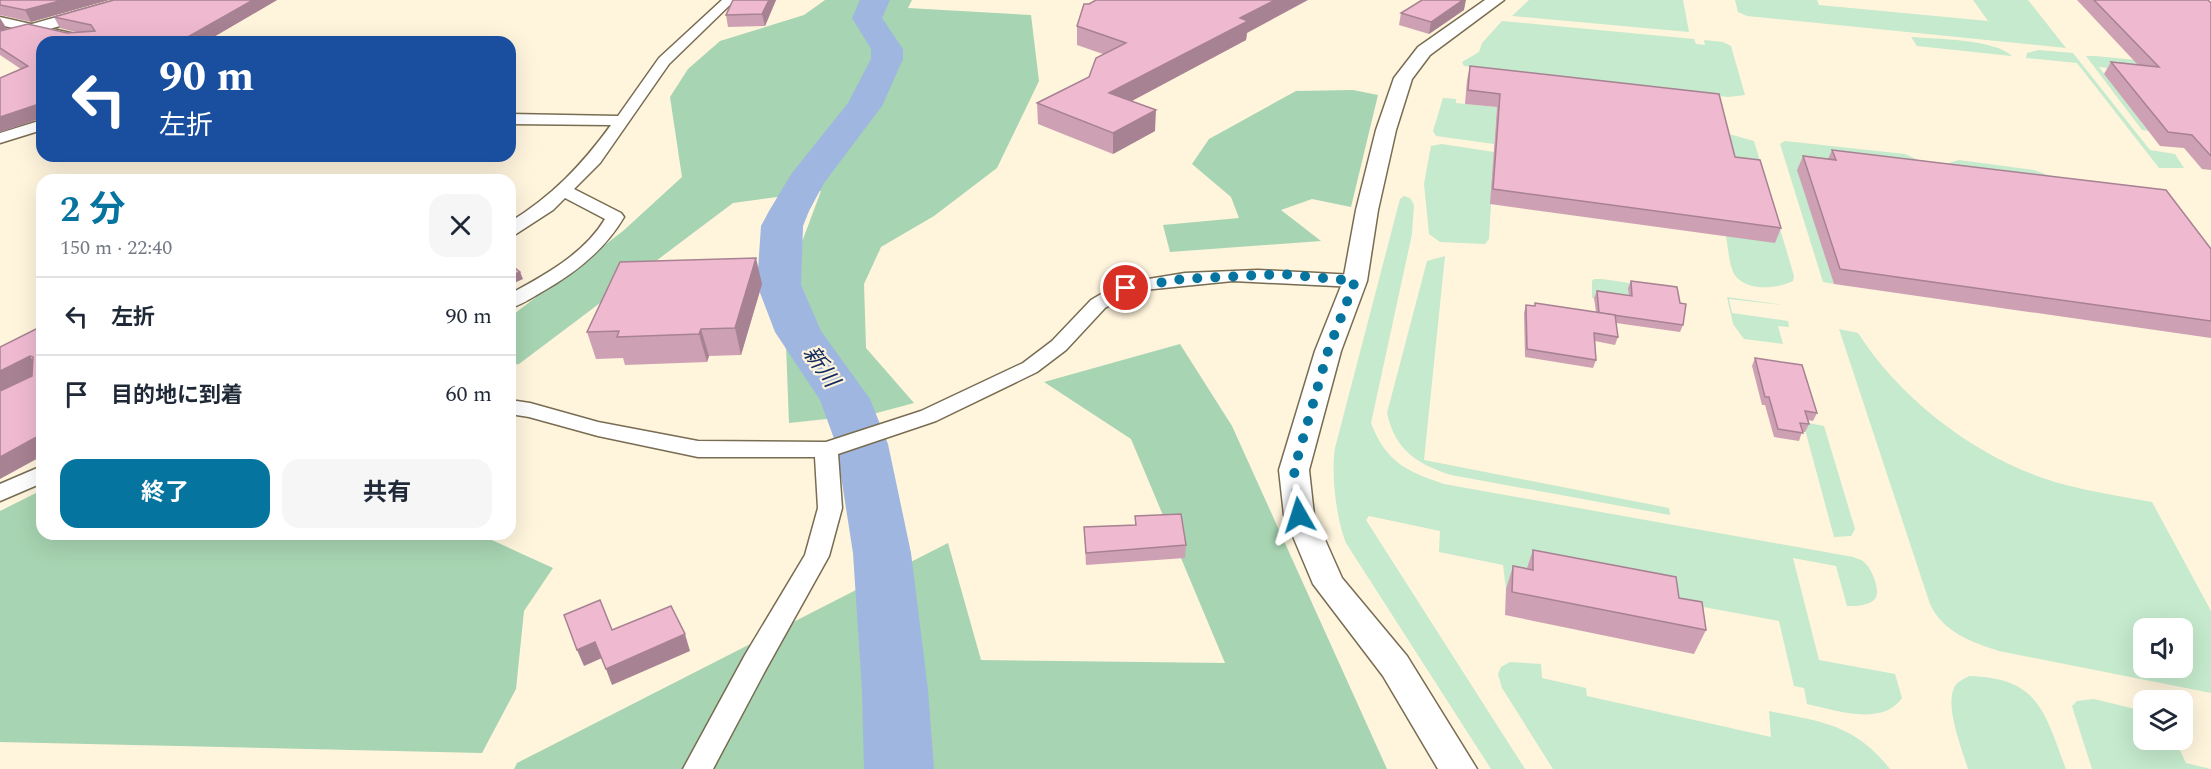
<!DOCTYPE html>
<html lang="ja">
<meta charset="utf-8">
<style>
:root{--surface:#fff;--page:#f6f6f7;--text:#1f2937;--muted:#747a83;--line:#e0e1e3;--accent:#05749f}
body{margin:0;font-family:Spectral,"Noto Sans JP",serif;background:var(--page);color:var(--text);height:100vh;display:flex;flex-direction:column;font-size:22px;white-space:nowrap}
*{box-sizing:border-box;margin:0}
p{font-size:20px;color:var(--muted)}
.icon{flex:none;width:33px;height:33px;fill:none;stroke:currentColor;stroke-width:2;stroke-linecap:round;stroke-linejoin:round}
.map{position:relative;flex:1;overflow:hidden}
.sheet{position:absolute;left:36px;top:174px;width:480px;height:366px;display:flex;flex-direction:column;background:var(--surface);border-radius:18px;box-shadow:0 6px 24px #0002}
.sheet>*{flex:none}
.guide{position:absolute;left:36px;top:36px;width:480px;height:126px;border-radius:18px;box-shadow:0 6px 24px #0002;background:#1a4fa0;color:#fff;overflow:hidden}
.buttons{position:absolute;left:2133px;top:618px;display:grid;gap:12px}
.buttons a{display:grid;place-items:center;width:60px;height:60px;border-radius:12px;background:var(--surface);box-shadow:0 6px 24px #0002;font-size:30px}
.pin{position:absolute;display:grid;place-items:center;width:51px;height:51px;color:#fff;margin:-26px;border:3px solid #fff;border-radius:50%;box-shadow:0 2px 6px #0007}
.me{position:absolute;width:66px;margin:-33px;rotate:354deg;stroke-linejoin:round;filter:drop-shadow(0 0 4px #0008)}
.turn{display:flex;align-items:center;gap:21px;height:126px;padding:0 24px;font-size:27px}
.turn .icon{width:78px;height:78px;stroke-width:2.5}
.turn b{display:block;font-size:42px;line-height:51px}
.round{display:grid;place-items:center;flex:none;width:63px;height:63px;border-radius:18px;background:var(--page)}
.overview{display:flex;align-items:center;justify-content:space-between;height:102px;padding:0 24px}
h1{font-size:36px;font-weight:700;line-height:45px;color:var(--accent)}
.action{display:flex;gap:12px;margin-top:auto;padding:12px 24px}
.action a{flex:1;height:69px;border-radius:18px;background:var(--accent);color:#fff;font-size:24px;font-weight:700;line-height:69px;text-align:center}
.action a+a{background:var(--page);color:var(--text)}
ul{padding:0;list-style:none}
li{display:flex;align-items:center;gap:18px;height:78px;padding:0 24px;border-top:2px solid var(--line)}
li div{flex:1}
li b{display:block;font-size:22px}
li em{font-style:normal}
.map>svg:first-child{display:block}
</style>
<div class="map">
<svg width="2211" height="769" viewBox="0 0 2211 769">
<rect width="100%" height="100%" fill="#fff4dc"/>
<!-- green -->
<g fill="#c5eacd" fill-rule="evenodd">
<polygon points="1529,0 1683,0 1689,32 1512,16"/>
<polygon points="1735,0 1817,0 1819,5 1988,21 1973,0 2028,0 2066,48 1747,16 1738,12"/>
<polygon points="1502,21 1694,39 1696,44 1705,45 1704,40 1723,42 1731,46 1745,95 1728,97 1464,66 1462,62 1479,52 1482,43"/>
<path d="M1911 37C1936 39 1994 39 2012 56L1917 46Z"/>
<polygon points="2039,50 2073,53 2150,150 2175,154 2184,168 2159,168 2077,63 2026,58 2027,53"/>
<polygon points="2086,56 2095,56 2210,67 2178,76 2099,67 2148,131 2142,130"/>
<polygon points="1443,98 1456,99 1456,103 1497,107 1494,144 1436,136 1433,131"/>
<path d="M1722 132 1754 141 1794 276 1793 281C1777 289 1746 292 1734 274 1729 264 1728 247 1726 236L1746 238Z"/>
<polygon points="1785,141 1905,154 1925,163 1798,170 1834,284 1823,282 1780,144"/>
<polygon points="1442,144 1494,152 1489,239 1485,244 1440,242 1429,234 1424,184 1431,146"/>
<polygon points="1959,160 2034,170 2056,178 1946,164"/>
<path d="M1404 196 1410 198 1414 205 1412 234 1371 423C1386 462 1406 471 1444 484L1853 557C1858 559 1863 560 1866 564 1872 570 1881 591 1875 599 1869 606 1855 606 1847 606L1836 566 1793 558 1819 660 1895 674 1902 698C1882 727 1835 710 1807 704L1804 688 1794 686 1779 621 1526 574V593L1506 589 1503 565 1439 552 1440 531 1369 516 1366 520 1525 769H1491L1346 543C1336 518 1331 474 1335 448L1400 199Z"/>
<path d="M1445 256 1424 460 1669 508 1670 515 1451 475C1417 464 1395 450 1387 413L1427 261Z"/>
<polygon points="1594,279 1602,279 1665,288 1630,303 1592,298 1592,281"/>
<polygon points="1727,297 1783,305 1729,299 1732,313 1788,321 1789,327 1778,326 1783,344 1744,339 1733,324"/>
<path d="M1839 329 1858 333C1903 403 1984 464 2066 485 2094 492 2123 497 2152 502L2211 611V693L1999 651C1971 642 1943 632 1930 604ZM2144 628H2182V668H2144Z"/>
<polygon points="1803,422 1824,426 1855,529 1851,536 1834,537"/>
<path d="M1510 662 1541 664 1542 678 1586 688 1587 696 1771 737 1769 711C1822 722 1854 724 1890 769H1553L1502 688 1498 674 1501 667Z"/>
<path d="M1969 676C2040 678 2044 712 2066 769H1968C1962 749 1945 707 1954 688 1956 682 1964 679 1969 676Z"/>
<polygon points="2094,699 2143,711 2144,740 2175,740 2186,763 2211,769 2092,769 2072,706 2077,701"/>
</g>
<!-- forest -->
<g fill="#a7d4b2">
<polygon points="825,0 912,0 908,8 1031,15 1039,81 997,168 934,216 881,247 864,284 866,348 914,403 873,414 789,423 786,345 802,242 821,191 733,203 519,364 510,365 510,317 623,231 682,177 670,97 688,69 720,41 804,15"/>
<polygon points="1353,90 1378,95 1351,207 1312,199 1281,210 1321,241 1170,252 1163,225 1239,218 1231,197 1192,164 1209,139 1296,91"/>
<polygon points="1180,344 1232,426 1387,769 514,769 517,763 948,543 981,660 1225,663 1131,439 1044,382"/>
<polygon points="42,490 42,534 184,534 183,537 189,534 473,534 483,536 553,568 524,611 516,689 482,753 0,742 0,511"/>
</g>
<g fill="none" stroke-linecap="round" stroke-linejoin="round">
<!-- river -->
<polygon fill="#9eb6e0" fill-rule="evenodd" points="860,0 890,0 882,18 903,49 903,59 882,106 824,183 809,211 803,226 801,285 821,331 870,399 888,444 911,553 928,690 934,769 864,769 862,690 853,553 836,444 820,400 775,332 757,285 761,226 769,211 792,173 848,103 871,59 871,49 852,18"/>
<!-- minor casing -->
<g stroke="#786c52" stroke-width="3">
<g id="minor">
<path d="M722 0H735L669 64 600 163 574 189 621 213 624 217C604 251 574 274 540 293 530 299 521 305 510 308V294C545 275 584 254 605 219L565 198 553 210 516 234 510 235V222C552 196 582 165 611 125L510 124V114L618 116 659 58Z"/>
<polygon points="0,17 97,39 99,42 74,42 0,25"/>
<polygon points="42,120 42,130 0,143 0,133"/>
<polygon points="1258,270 1355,275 1362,277 1364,281 1362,285 1355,287 1233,281 1134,291 1105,308 1066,350 1037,372 936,421 838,454 842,508 829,556 765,671 713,769 683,769 745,655 805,555 818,508 815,457 698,457 598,436 529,417 510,414 510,400 530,403 598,422 698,441 826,442 921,411 1023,363 1052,341 1091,300 1118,284 1185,273"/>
<polygon points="42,466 42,483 0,501 0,484"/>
</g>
</g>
<!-- tertiary casing -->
<g stroke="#786c52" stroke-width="3">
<g id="tertiary">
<polygon points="117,0 143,0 141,3 0,43 0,33"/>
<polygon points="1485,0 1504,0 1430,55 1412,79 1396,130 1378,210 1367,281 1341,351 1309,470 1314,515 1342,578 1407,656 1477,769 1438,769 1383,676 1313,584 1284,515 1279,470 1315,351 1343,281 1356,210 1376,130 1394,78 1418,47"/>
</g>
</g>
<!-- minor -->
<use href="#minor" fill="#fff" fill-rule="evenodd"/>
<!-- tertiary -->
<use href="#tertiary" fill="#fff" fill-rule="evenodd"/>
</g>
<!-- wall -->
<g fill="#cea0b3">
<polygon points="0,0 109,0 31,22 0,15"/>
<polygon points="114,0 277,0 205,42 42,42 42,118 0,132 0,78 21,69 0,55 0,31 76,32 60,28 54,17"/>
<polygon points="733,0 776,0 765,26 728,27 726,15"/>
<polygon points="2077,0 2208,0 2211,3 2211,170 2202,169 2184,148 2160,146 2104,74 2111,62 2138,65"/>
<polygon points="1089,4 1247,33 1246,40 1132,101 1155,131 1113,154 1038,124 1037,103 1089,77 1103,54 1077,45 1077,26"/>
<polygon points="1464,10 1429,34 1399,25 1401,13"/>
<polygon points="1470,66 1735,157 1781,228 1775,243 1490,204 1497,107 1465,104 1467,80"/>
<polygon points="1832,150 2211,249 2211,338 1834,284 1797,170 1803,156 1828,159"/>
<polygon points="1631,281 1683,325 1680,332 1616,323 1618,337 1615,345 1595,341 1596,360 1593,368 1525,357 1524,313 1526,305 1596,312 1594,298 1597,291 1629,296 1628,288"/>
<polygon points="762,284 741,355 709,356 707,362 625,365 623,358 596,359 587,332"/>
<polygon points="1755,358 1817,413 1813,421 1808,420 1809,424 1805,432 1802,432 1799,441 1774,437 1765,405 1762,405 1752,366"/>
<polygon points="1135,516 1186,545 1185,558 1086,565 1084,527 1135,525"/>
<polygon points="1533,550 1679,598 1706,630 1694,654 1505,615 1506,589 1513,566 1527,568"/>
</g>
<!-- shaded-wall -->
<g fill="#a78292">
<polygon points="63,0 109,0 31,22 25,10"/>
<polygon points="253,0 277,0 205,42 179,42"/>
<polygon points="769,0 776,0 765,26 762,14"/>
<polygon points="1275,0 1308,0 1247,33 1246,40 1109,113 1109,93 1240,18"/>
<polygon points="1463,0 1466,0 1464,10 1429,34 1431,22"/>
<polygon points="0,18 7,29 0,31"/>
<polygon points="42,103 42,118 0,132 0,117"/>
<polygon points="1156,110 1155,131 1113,154 1113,133"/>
<polygon points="756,258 762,284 741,355 735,328"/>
<polygon points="520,272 523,279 510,285 510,276"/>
<polygon points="701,329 709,356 707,362 699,334"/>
<polygon points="30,356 41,371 0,392 0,371"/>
<polygon points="42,434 42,456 0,479 0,457"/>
<polygon points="685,634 690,651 612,685 606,669"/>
<polygon points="595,642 602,658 584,666 577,650"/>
</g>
<!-- building -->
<g fill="#efbad0" stroke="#a78292" stroke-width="1.5">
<polygon points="0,0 63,0 25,10 0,5"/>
<polygon points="114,0 253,0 179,42 42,42 42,103 0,117 0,78 28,66 0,48 0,31 28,24 67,33 95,31 91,25 54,17"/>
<polygon points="733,0 769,0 762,14 726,15"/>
<polygon points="1096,0 1275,0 1240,18 1248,21 1109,93 1156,110 1113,133 1037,103 1089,77 1096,58 1126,43 1077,26 1084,4 1089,4"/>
<polygon points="1422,0 1463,0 1431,22 1401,13"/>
<polygon points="2094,0 2208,0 2211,3 2211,156 2192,135 2168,132 2111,62 2159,67"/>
<polygon points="1470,66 1719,94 1735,157 1760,160 1781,228 1493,189 1500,94 1468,90"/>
<polygon points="1832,150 2166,190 2211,249 2211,321 1840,269 1803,156 1836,160"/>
<polygon points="756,258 735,328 701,329 699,334 617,337 619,331 587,332 620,262"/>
<polygon points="510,264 520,272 510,276"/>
<polygon points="1631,281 1677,287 1680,303 1686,304 1683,325 1599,313 1597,291 1632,296"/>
<polygon points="1535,303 1615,315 1618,337 1594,333 1596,360 1527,349 1526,305 1535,306"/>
<polygon points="42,326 42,434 0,457 0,391 32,376 33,357 30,356 0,371 0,347"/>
<polygon points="1755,358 1802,365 1817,413 1805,411 1809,424 1800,423 1803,433 1778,429 1769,397 1765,397"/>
<polygon points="1181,514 1186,545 1086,553 1084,527 1136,525 1135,516"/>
<polygon points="1533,550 1676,577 1679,598 1702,602 1706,630 1512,592 1513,566 1533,570"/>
<polygon points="600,600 612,630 671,606 685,634 606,669 595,642 577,650 564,615"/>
</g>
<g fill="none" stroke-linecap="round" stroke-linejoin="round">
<!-- route -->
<polyline stroke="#05749f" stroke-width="10" stroke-dasharray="0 18" points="1126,288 1183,279 1282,274 1355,281 1328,351 1294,470 1299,515"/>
</g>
<g text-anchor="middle" stroke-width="4.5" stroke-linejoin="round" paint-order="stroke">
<!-- water labels -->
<g font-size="22" font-style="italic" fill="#122c60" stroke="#fff4dc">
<text transform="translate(822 366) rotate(55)" y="8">新川</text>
</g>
</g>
</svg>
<div class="buttons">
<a><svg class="icon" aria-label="sound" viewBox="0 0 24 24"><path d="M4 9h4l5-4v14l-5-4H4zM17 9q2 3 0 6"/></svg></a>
<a><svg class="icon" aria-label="layers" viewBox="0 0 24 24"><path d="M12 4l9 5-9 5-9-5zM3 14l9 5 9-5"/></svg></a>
</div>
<div class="pin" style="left:1126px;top:288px;background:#d93025"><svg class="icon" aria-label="arrive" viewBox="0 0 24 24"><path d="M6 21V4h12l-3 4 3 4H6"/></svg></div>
<svg class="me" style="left:1299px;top:515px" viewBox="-20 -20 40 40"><path d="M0-17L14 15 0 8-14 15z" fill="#05749f" stroke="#fff" stroke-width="4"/></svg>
<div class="guide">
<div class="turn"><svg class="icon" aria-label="left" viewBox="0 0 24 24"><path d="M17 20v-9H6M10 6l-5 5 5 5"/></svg><div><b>90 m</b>左折</div></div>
</div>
<section class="sheet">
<div class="overview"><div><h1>2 分</h1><p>150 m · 22:40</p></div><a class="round"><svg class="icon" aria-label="close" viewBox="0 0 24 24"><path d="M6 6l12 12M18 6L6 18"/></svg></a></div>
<ul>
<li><svg class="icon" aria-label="left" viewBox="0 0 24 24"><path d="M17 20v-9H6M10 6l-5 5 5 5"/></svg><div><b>左折</b></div><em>90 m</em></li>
<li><svg class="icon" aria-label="arrive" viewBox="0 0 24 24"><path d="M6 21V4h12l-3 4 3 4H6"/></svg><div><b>目的地に到着</b></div><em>60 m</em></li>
</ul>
<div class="action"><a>終了</a><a>共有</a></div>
</section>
</div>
